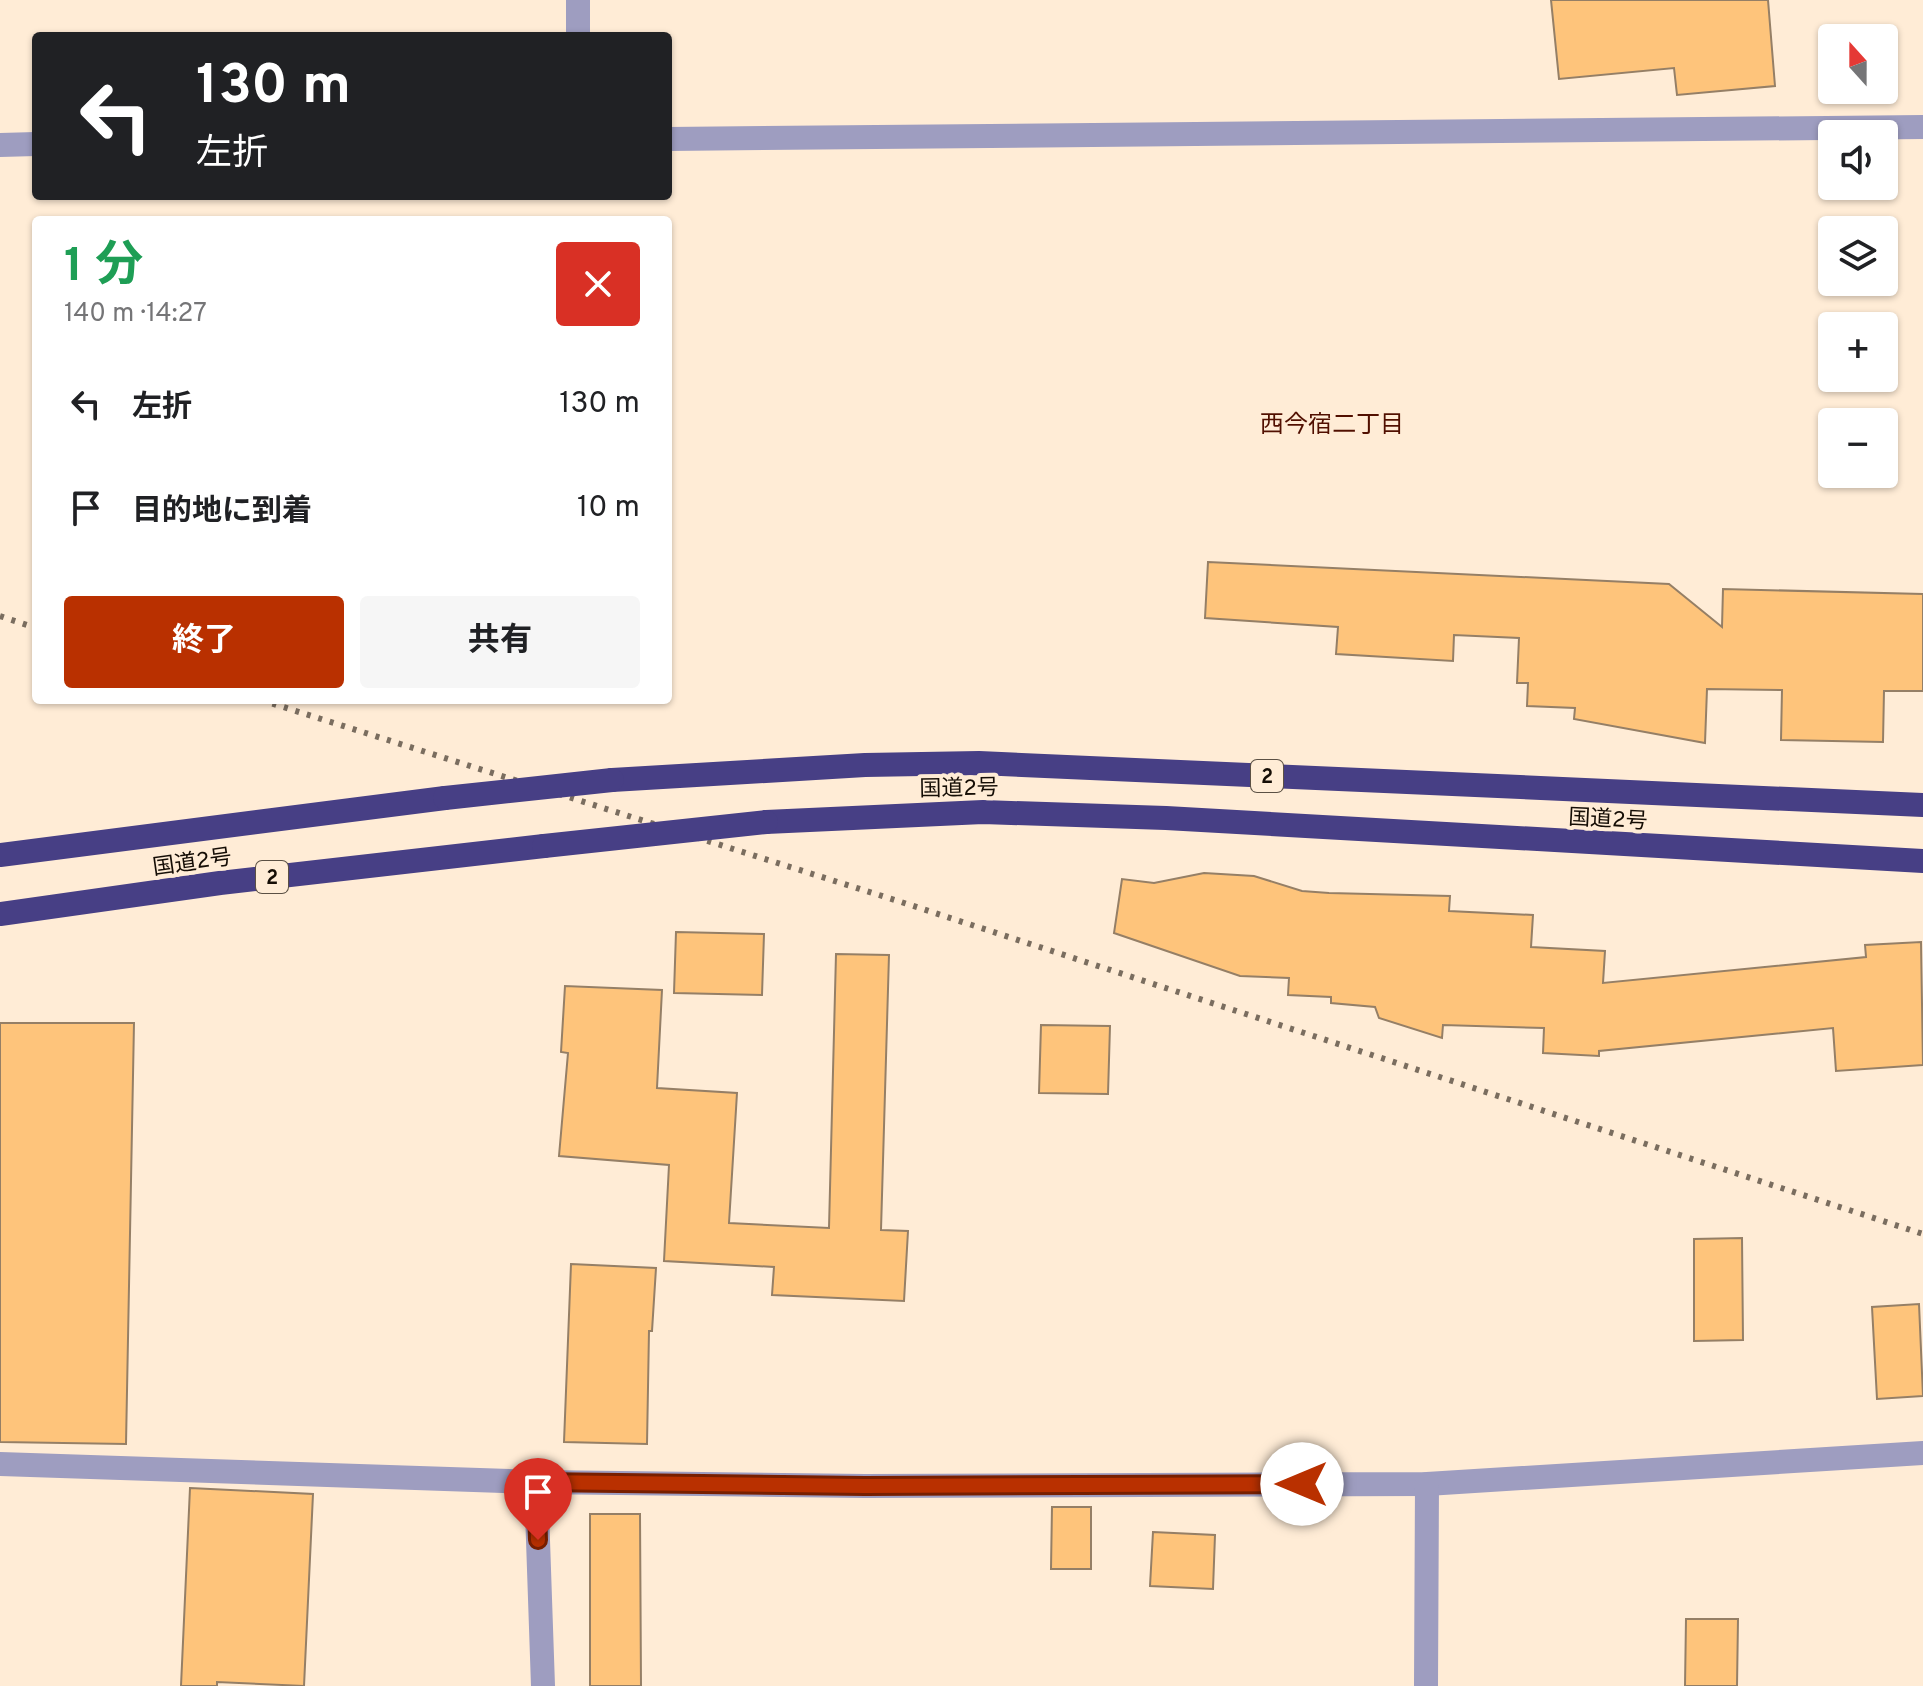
<!DOCTYPE html>
<html lang="ja">
<meta charset="utf-8">
<style>
:root{--surface:#fff;--page:#f6f6f6;--text:#202124;--muted:#757577;--accent:#b93000}
body{margin:0;font-family:Overpass,"Noto Sans JP",sans-serif;background:var(--page);color:var(--text);height:100vh;display:flex;flex-direction:column;font-size:30px;white-space:nowrap}
*{box-sizing:border-box;margin:0}
p{font-size:26px;color:var(--muted)}
.icon{flex:none;width:44px;height:44px;fill:none;stroke:currentColor;stroke-width:2;stroke-linecap:round;stroke-linejoin:round}
.map{position:relative;flex:1;overflow:hidden}
.details{position:absolute;left:32px;top:216px;width:640px;height:488px;display:flex;flex-direction:column;background:var(--surface);border-radius:8px;box-shadow:0 2px 6px #0004}
.details>*{flex:none}
.banner{position:absolute;left:32px;top:32px;width:640px;height:168px;border-radius:8px;box-shadow:0 2px 6px #0004;background:#202124;color:#fff;overflow:hidden}
.needle{width:52px;rotate:339deg}
.fabs{position:absolute;left:1818px;top:24px;display:grid;gap:16px}
.fabs a{display:grid;place-items:center;width:80px;height:80px;border-radius:8px;background:var(--surface);box-shadow:0 2px 6px #0004;font-size:40px}
.pin{position:absolute;display:grid;place-items:center;width:68px;height:68px;color:#fff;margin:-82px -34px;border-radius:50% 50% 50% 0;rotate:-45deg;box-shadow:0 0 8px #0007}
.pin .icon{rotate:45deg}
.me{position:absolute;width:88px;margin:-44px;rotate:270deg;stroke-linejoin:round;filter:drop-shadow(0 0 6px #0008)}
.turn{display:flex;align-items:center;gap:28px;height:168px;padding:0 32px;font-size:36px}
.turn .icon{width:104px;height:104px;stroke-width:2.5}
.turn b{display:block;font-size:56px;line-height:68px}
.round{display:grid;place-items:center;flex:none;width:84px;height:84px;border-radius:8px;background:var(--page)}
.summary{display:flex;align-items:center;justify-content:space-between;height:136px;padding:0 32px}
h1{font-size:48px;font-weight:700;line-height:60px;color:#1e9e55}
.button{display:flex;gap:16px;margin-top:auto;padding:16px 32px}
.button a{flex:1;height:92px;border-radius:8px;background:var(--accent);color:#fff;font-size:32px;font-weight:700;line-height:92px;text-align:center}
.button a+a{background:var(--page);color:var(--text)}
ul{padding:0;list-style:none}
li{display:flex;align-items:center;gap:24px;height:104px;padding:0 32px}
li div{flex:1}
li b{display:block;font-size:30px}
li em{font-style:normal}
.map>svg:first-child{display:block}
</style>
<div class="map">
<svg width="1923" height="1686" viewBox="0 0 1923 1686">
<rect width="100%" height="100%" fill="#ffecd6"/>
<!-- building -->
<g fill="#fec47b" stroke="#957f66" stroke-width="2">
<polygon points="1551,0 1768,0 1775,86 1677,95 1674,68 1559,79"/>
<polygon points="1208,562 1669,584 1722,627 1723,589 1923,594 1923,691 1884,691 1883,742 1781,740 1782,690 1707,689 1705,743 1574,719 1575,708 1527,706 1528,683 1517,683 1519,638 1454,635 1453,661 1336,654 1338,627 1205,618"/>
<polygon points="1204,873 1254,876 1302,891 1329,893 1450,896 1449,911 1533,915 1531,947 1605,951 1603,983 1866,957 1865,945 1921,942 1923,1065 1836,1071 1833,1028 1599,1051 1599,1056 1543,1053 1544,1028 1443,1025 1442,1038 1379,1018 1375,1007 1331,1003 1331,997 1288,995 1289,978 1240,976 1114,933 1122,879 1154,883"/>
<polygon points="676,932 764,934 762,995 674,993"/>
<polygon points="836,954 889,955 881,1230 908,1231 904,1301 772,1295 774,1267 664,1261 669,1165 559,1156 568,1053 561,1052 565,986 662,990 657,1088 737,1093 729,1223 829,1228"/>
<polygon points="0,1023 134,1023 126,1444 0,1442"/>
<polygon points="1041,1025 1110,1026 1108,1094 1039,1093"/>
<polygon points="1742,1238 1743,1340 1694,1341 1694,1239"/>
<polygon points="571,1264 656,1268 652,1331 649,1331 647,1444 564,1442"/>
<polygon points="1919,1304 1923,1396 1877,1399 1872,1307"/>
<polygon points="190,1488 313,1494 304,1686 217,1682 217,1686 181,1686"/>
<polygon points="1052,1507 1091,1507 1091,1569 1051,1569"/>
<polygon points="590,1514 640,1514 641,1686 590,1686"/>
<polygon points="1153,1532 1215,1535 1213,1589 1150,1586"/>
<polygon points="1686,1619 1738,1619 1737,1686 1685,1686"/>
</g>
<g fill="none" stroke-linecap="round" stroke-linejoin="round">
<!-- minor -->
<g stroke="#9e9dc0" stroke-width="24">
<polyline points="578,0 578,36"/>
<polyline points="668,139 1923,127"/>
<polyline points="0,145 36,144"/>
<polyline points="0,1464 536,1482 865,1486 1427,1484 1923,1453"/>
<polyline points="536,1482 543,1686"/>
<polyline points="1426,1686 1427,1484"/>
</g>
<!-- highway -->
<g stroke="#473f85" stroke-width="24">
<polyline points="612,780 865,765 979,763 1923,805"/>
<polyline points="766,822 983,812 1166,818 1923,861"/>
<polyline points="0,855 445,798"/>
<polyline points="0,914 220,883 544,846"/>
</g>
<!-- rail -->
<g stroke="#7a6d5f" stroke-width="6" stroke-dasharray="4 8" stroke-linecap="butt">
<polyline points="0,616 36,628"/>
<polyline points="261,700 898,901 1923,1234"/>
</g>
<!-- highway-bridge -->
<g stroke="#473f85" stroke-width="24">
<polyline points="445,798 612,780"/>
<polyline points="544,846 766,822"/>
</g>
</g>
<g fill="none" stroke-linecap="round" stroke-linejoin="round">
<!-- route casing -->
<g stroke="#781f00" stroke-width="20">
<polyline id="route" points="538,1540 536,1482 865,1486 1302,1484"/>
</g>
<!-- route -->
<use href="#route" stroke="#b93000" stroke-width="14"/>
</g>
<g text-anchor="middle" stroke-width="8" stroke-linejoin="round" paint-order="stroke">
<!-- shield labels -->
<g fill="#ffecd6" stroke="#5b5044" stroke-width="2">
<rect x="1251" y="760" width="32" height="32" rx="6"/>
<rect x="256" y="861" width="32" height="32" rx="6"/>
</g>
<g font-size="20" font-weight="bold" fill="#150d05">
<text x="1267" y="783">2</text>
<text x="272" y="884">2</text>
</g>
<!-- street labels -->
<g font-size="22" fill="#150d05" stroke="#ffecd6">
<text transform="translate(959 787) rotate(-1)" y="8">国道2号</text>
<text transform="translate(1608 818) rotate(3)" y="8">国道2号</text>
<text transform="translate(192 861) rotate(-8)" y="8">国道2号</text>
</g>
<!-- neighbourhood labels -->
<g font-size="24" fill="#510f00" stroke="#ffecd6">
<text x="1332" y="432">西今宿二丁目</text>
</g>
</g>
</svg>
<div class="fabs">
<a><svg class="needle" viewBox="-14 -14 28 28"><path d="M0-13l5 13h-10z" fill="#e53935"/><path d="M0 13l5-13h-10z" fill="#757577"/></svg></a>
<a><svg class="icon" aria-label="sound" viewBox="0 0 24 24"><path d="M4 9h4l5-4v14l-5-4H4zM17 9q2 3 0 6"/></svg></a>
<a><svg class="icon" aria-label="layers" viewBox="0 0 24 24"><path d="M12 4l9 5-9 5-9-5zM3 14l9 5 9-5"/></svg></a>
<a>+</a>
<a>−</a>
</div>
<div class="pin" style="left:538px;top:1540px;background:#d93025"><svg class="icon" aria-label="arrive" viewBox="0 0 24 24"><path d="M6 21V4h12l-3 4 3 4H6"/></svg></div>
<svg class="me" style="left:1302px;top:1484px" viewBox="-20 -20 40 40"><circle r="19" fill="#fff"/><path d="M0-13L10 11 0 6-10 11z" fill="#b93000"/></svg>
<div class="banner">
<div class="turn"><svg class="icon" aria-label="left" viewBox="0 0 24 24"><path d="M17 20v-9H6M10 6l-5 5 5 5"/></svg><div><b>130 m</b>左折</div></div>
</div>
<section class="details">
<div class="summary"><div><h1>1 分</h1><p>140 m · 14:27</p></div><a class="round" style="background:#d93025;color:#fff"><svg class="icon" aria-label="close" viewBox="0 0 24 24"><path d="M6 6l12 12M18 6L6 18"/></svg></a></div>
<ul>
<li><svg class="icon" aria-label="left" viewBox="0 0 24 24"><path d="M17 20v-9H6M10 6l-5 5 5 5"/></svg><div><b>左折</b></div><em>130 m</em></li>
<li><svg class="icon" aria-label="arrive" viewBox="0 0 24 24"><path d="M6 21V4h12l-3 4 3 4H6"/></svg><div><b>目的地に到着</b></div><em>10 m</em></li>
</ul>
<div class="button"><a>終了</a><a>共有</a></div>
</section>
</div>
